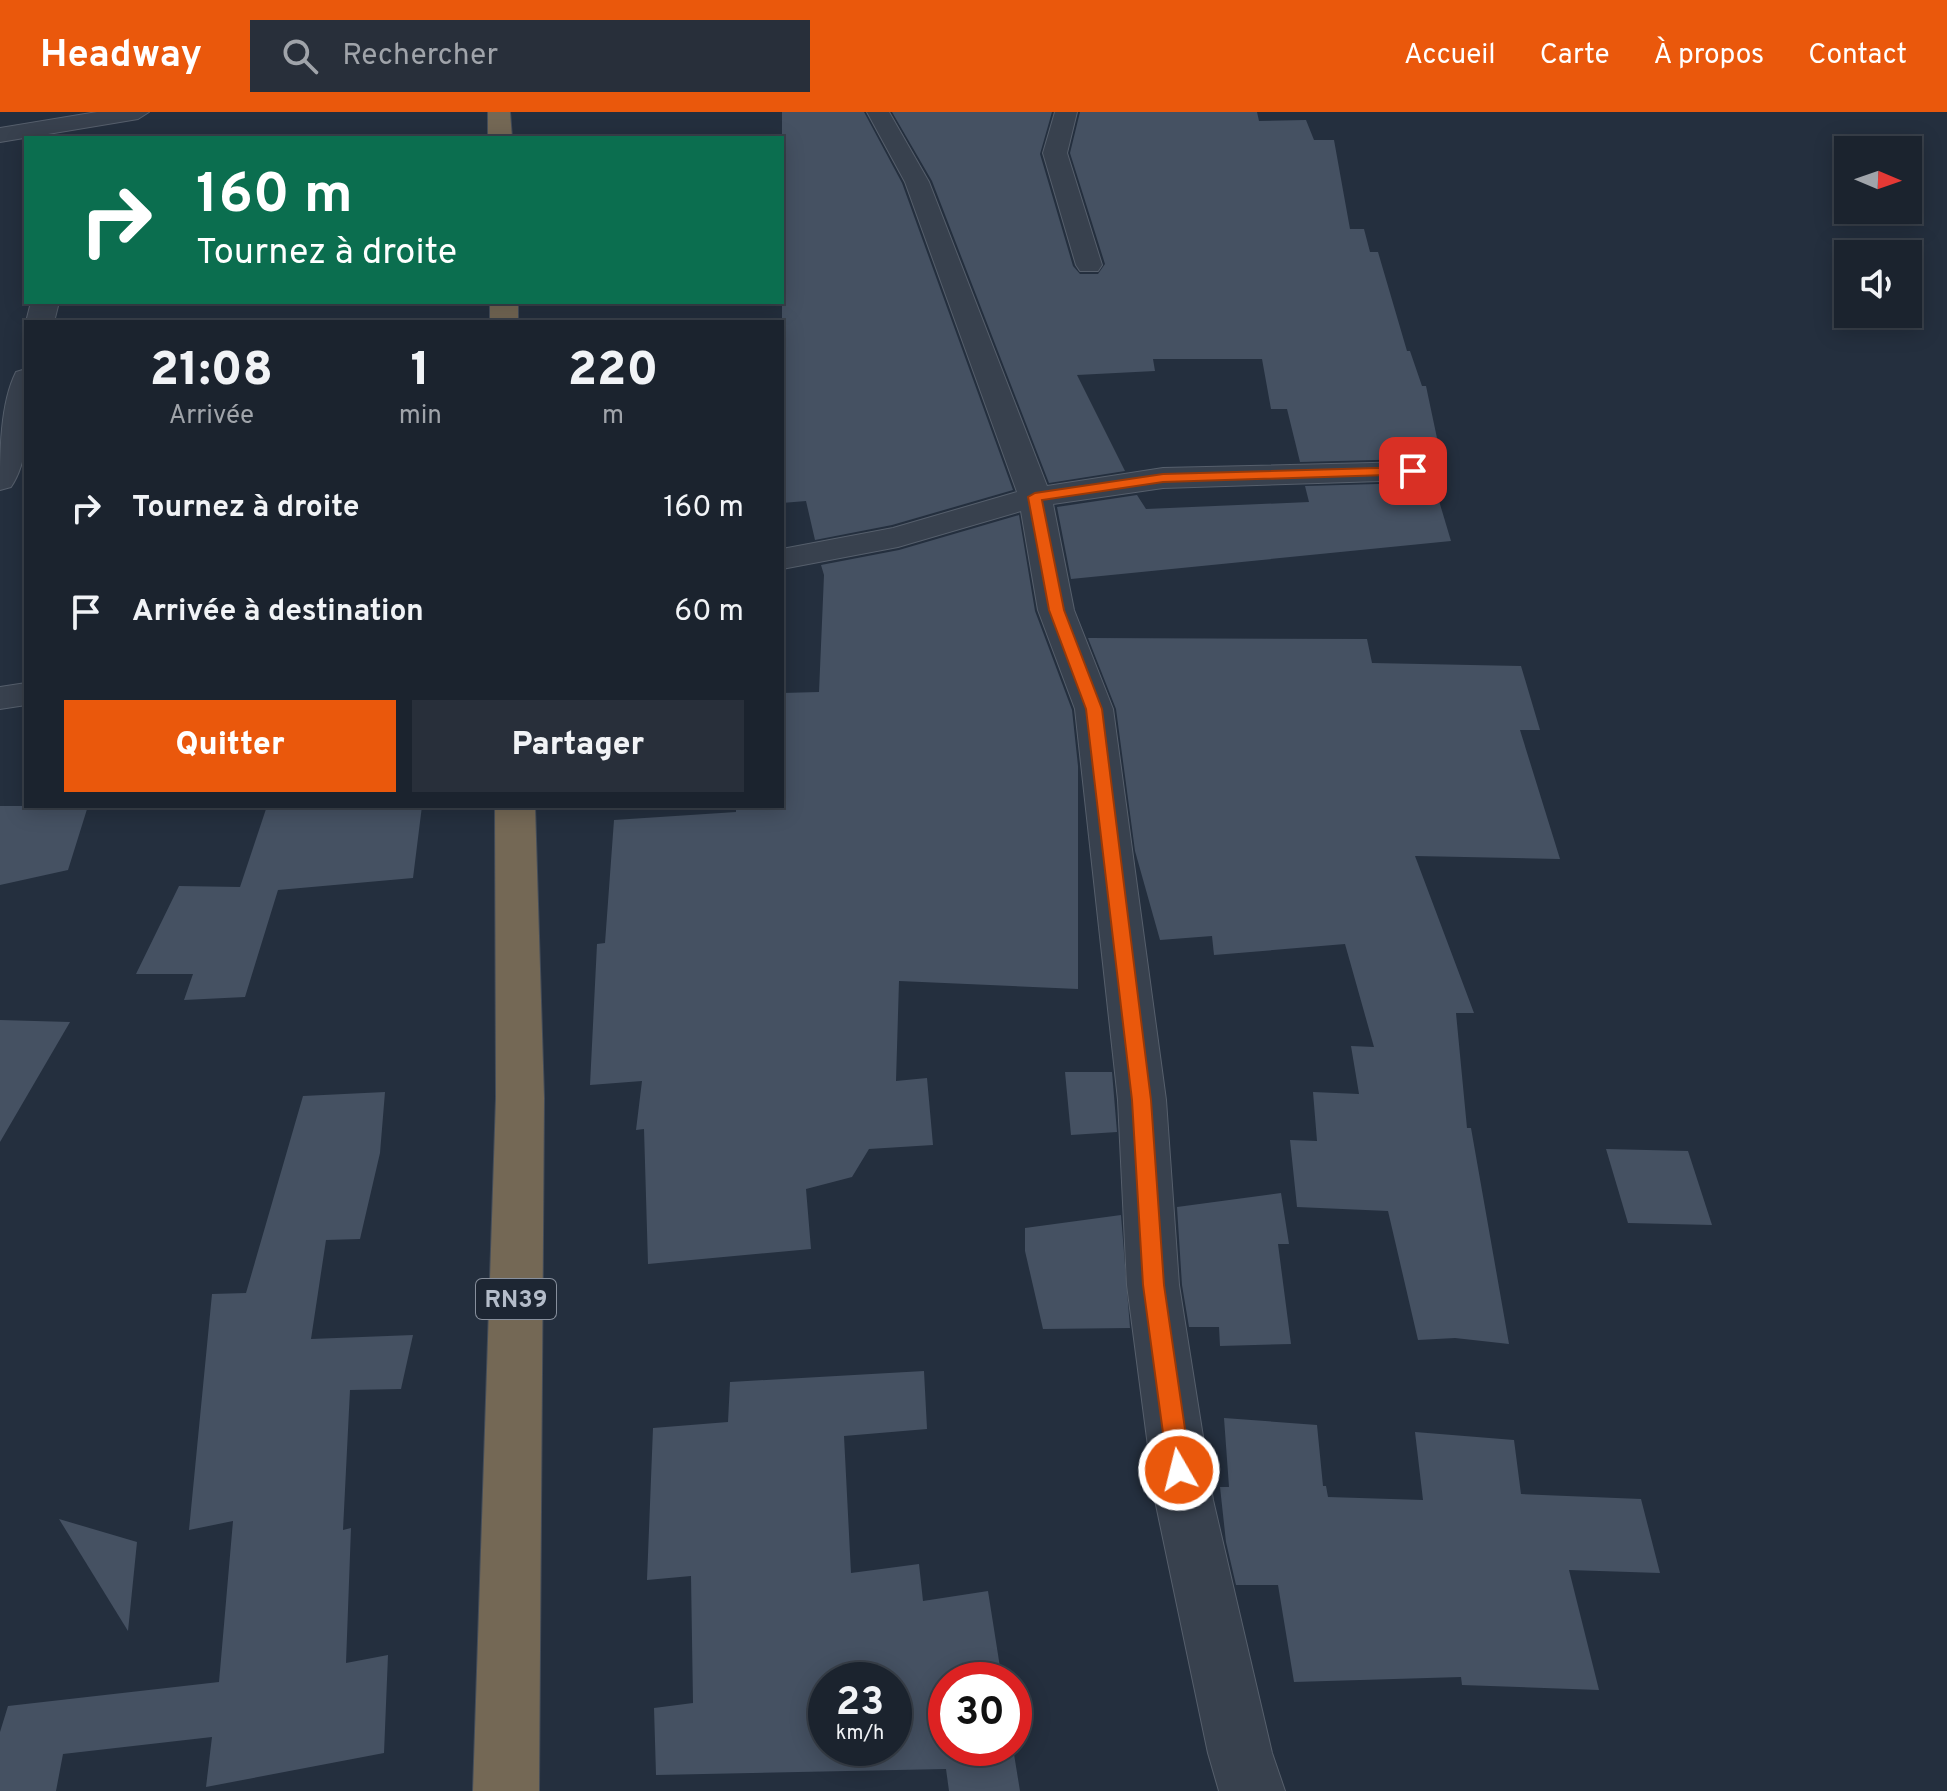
<!DOCTYPE html>
<html lang="fr">
<meta charset="utf-8">
<style>
:root{--surface:#1b232e;--page:#282f3a;--text:#f1f3f6;--muted:#a0a4aa;--line:#39404a;--accent:#ea580c}
body{margin:0;font-family:Overpass,sans-serif;background:var(--page);color:var(--text);height:100vh;display:flex;flex-direction:column;font-size:30px;white-space:nowrap}
*{box-sizing:border-box;margin:0}
p{font-size:26px;color:var(--muted)}
.icon{flex:none;width:44px;height:44px;fill:none;stroke:currentColor;stroke-width:2;stroke-linecap:round;stroke-linejoin:round}
.map{position:relative;flex:1;overflow:hidden}
.side{position:absolute;left:24px;top:208px;width:760px;height:488px;display:flex;flex-direction:column;background:var(--surface);border-radius:0px;box-shadow:0 4px 20px #0003,0 0 0 2px var(--line)}
.side>*{flex:none}
.hud{position:absolute;left:24px;top:24px;width:760px;height:168px;border-radius:0px;box-shadow:0 4px 20px #0003,0 0 0 2px var(--line);background:#0b6e4f;color:#fff;overflow:hidden}
.needle{width:52px;rotate:92deg}
.buttons{position:absolute;left:1834px;top:24px;display:grid;gap:16px}
.buttons a{display:grid;place-items:center;width:88px;height:88px;border-radius:0px;background:var(--surface);box-shadow:0 4px 20px #0003,0 0 0 2px var(--line);font-size:40px}
.speed{position:absolute;left:808px;top:1550px;display:flex;gap:16px;font-size:40px;font-weight:700;text-align:center}
.speed>*{display:grid;place-content:center;width:104px;height:104px;border-radius:50%;background:var(--surface);box-shadow:0 4px 20px #0003,0 0 0 2px var(--line);line-height:1}
.speed small{font-size:20px;font-weight:400}
.speed .limit{border:12px solid #d22;background:#fff;color:#111}
.pin{position:absolute;display:grid;place-items:center;width:68px;height:68px;color:#fff;margin:-34px;border-radius:16px;box-shadow:0 4px 12px #0006}
.me{position:absolute;width:88px;margin:-44px;rotate:352deg;stroke-linejoin:round;filter:drop-shadow(0 0 6px #0008)}
.turn{display:flex;align-items:center;gap:28px;height:168px;padding:0 40px;font-size:36px}
.turn .icon{width:104px;height:104px;stroke-width:2.5}
.turn b{display:block;font-size:56px;line-height:68px}
.eta{display:flex;justify-content:space-evenly;align-items:center;height:136px;text-align:center}
.eta b{font-size:48px;font-weight:800;line-height:56px}
.action{display:flex;gap:16px;margin-top:auto;padding:16px 40px}
.action a{flex:1;height:92px;border-radius:0px;background:var(--accent);color:#fff;font-size:32px;font-weight:800;line-height:92px;text-align:center}
.action a+a{background:var(--page);color:var(--text)}
ul{padding:0;list-style:none}
li{display:flex;align-items:center;gap:24px;height:104px;padding:0 40px}
li div{flex:1}
li b{display:block;font-size:30px}
li em{font-style:normal}
header{display:flex;align-items:center;gap:48px;box-sizing:border-box;height:112px;padding:0 40px;background:var(--accent);color:#fff}
header strong{font-size:38px}
nav{display:flex;gap:44px;margin-inline-start:auto;font-size:28px}
.search{width:560px;height:72px;background:var(--page);display:flex;align-items:center;gap:20px;box-sizing:border-box;padding:0 28px;border-radius:0px;color:var(--muted);font-size:30px}
.map>svg:first-child{display:block}
</style>
<header>
<strong>Headway</strong>
<div class="search"><svg class="icon" aria-label="search" viewBox="0 0 24 24"><circle cx="10" cy="10" r="6"/><path d="M15 15l6 6"/></svg>Rechercher</div>
<nav><a>Accueil</a><a>Carte</a><a>À propos</a><a>Contact</a></nav>
</header>
<div class="map">
<svg width="1947" height="1679" viewBox="0 0 1947 1679">
<rect width="100%" height="100%" fill="#242f3e"/>
<!-- building -->
<g fill="#455162" fill-rule="evenodd">
<polygon points="782,0 864,0 902,71 1013,378 892,413 815,428 806,389 782,391"/>
<polygon points="892,0 1052,0 1040,42 1073,154 1080,162 1098,162 1105,152 1070,41 1080,0 1257,0 1259,9 1306,8 1314,28 1334,28 1350,117 1364,117 1370,140 1378,140 1407,239 1410,239 1422,274 1426,274 1441,345 1426,346 1428,353 1413,347 1300,350 1287,297 1271,297 1262,247 1153,247 1155,259 1077,263 1125,359 1049,371 932,69"/>
<polygon points="1431,362 1451,429 1071,467 1057,395 1137,383 1146,397 1309,390 1305,374 1414,371 1425,369"/>
<polygon points="1019,403 1035,499 1072,598 1078,654 1078,877 899,869 896,969 927,966 933,1033 869,1037 852,1065 806,1077 811,1137 648,1152 644,1017 636,1018 642,969 590,973 597,832 605,831 614,708 736,700 736,694 782,694 782,581 819,580 824,463 821,453 899,438"/>
<polygon points="1088,526 1367,527 1372,551 1521,554 1540,618 1520,618 1560,747 1415,744 1474,901 1456,901 1467,1016 1471,1016 1509,1232 1455,1226 1418,1228 1388,1099 1297,1095 1290,1028 1317,1029 1313,980 1359,982 1351,934 1374,935 1345,832 1214,843 1212,824 1160,828 1135,739 1116,597"/>
<polygon points="0,694 88,694 68,758 0,773"/>
<polygon points="267,694 422,694 413,766 278,778 245,885 184,888 193,862 136,862 179,774 240,775"/>
<polygon points="0,908 70,910 0,1030"/>
<polygon points="1065,960 1112,960 1117,1020 1071,1023"/>
<polygon points="385,980 380,1041 360,1127 326,1128 311,1227 413,1223 401,1277 350,1278 343,1418 351,1416 346,1551 388,1543 384,1641 206,1675 212,1625 63,1642 56,1679 0,1679 0,1620 8,1594 219,1570 233,1409 189,1418 212,1182 246,1181 303,984"/>
<polygon points="1606,1037 1688,1039 1712,1113 1628,1111"/>
<polygon points="1281,1081 1289,1132 1278,1132 1291,1232 1220,1234 1219,1215 1189,1215 1182,1173 1177,1095"/>
<polygon points="1121,1103 1130,1216 1043,1217 1025,1139 1025,1116"/>
<path d="M924 1259 927 1317 844 1324 851 1461 919 1452 923 1489 988 1479 1002 1568H946V1636H1013L1020 1679H949L946 1657 656 1663 654 1596 693 1591 691 1464 647 1468 653 1316 728 1310 730 1270ZM826 1568H894V1636H826Z"/>
<polygon points="1224,1306 1317,1313 1323,1374 1326,1374 1328,1385 1423,1388 1415,1320 1514,1328 1521,1382 1641,1387 1660,1461 1569,1458 1599,1578 1462,1573 1461,1565 1294,1570 1278,1473 1236,1473 1226,1430 1220,1375 1229,1375"/>
<polygon points="59,1407 137,1430 128,1519"/>
</g>
<g fill="none" stroke-linecap="round" stroke-linejoin="round">
<!-- street casing -->
<g stroke="#565f6c" stroke-width="2">
<g id="street">
<polygon points="97,0 149,0 138,7 0,30 0,16"/>
<polygon points="867,0 889,0 929,70 1047,374 1163,356 1413,350 1424,352 1429,359 1424,366 1413,368 1163,376 1053,392 1074,498 1113,597 1166,988 1179,1173 1213,1388 1272,1641 1285,1679 1219,1679 1208,1641 1155,1388 1127,1173 1118,988 1075,597 1038,498 1021,399 898,435 782,457 782,437 893,416 1017,380 905,70"/>
<polygon points="1055,0 1077,0 1067,41 1102,153 1098,159 1080,159 1076,153 1043,41"/>
<polygon points="31,190 59,190 54,210 26,210"/>
<path d="M26 257C26 293 33 343 11 375L0 378C0 341 0 292 16 260Z"/>
<polygon points="26,571 26,593 0,597 0,575"/>
</g>
</g>
<!-- highway casing -->
<g stroke="#434c59" stroke-width="2">
<g id="highway">
<polygon points="488,0 510,0 512,26 488,26"/>
<rect x="490" y="190" width="28" height="20"/>
<polygon points="495,694 535,694 544,986 539,1679 473,1679 496,986"/>
</g>
</g>
<!-- street -->
<use href="#street" fill="#38414e" fill-rule="evenodd"/>
<!-- highway -->
<use href="#highway" fill="#746855" fill-rule="evenodd"/>
</g>
<!-- route -->
<polygon fill="#ea580c" stroke="#983908" stroke-width="2" points="1413,355 1420,359 1418,362 1163,370 1042,388 1064,498 1102,597 1151,988 1164,1173 1191,1358 1188,1365 1179,1368 1171,1365 1168,1358 1143,1173 1132,988 1086,597 1049,498 1028,385 1035,381 1163,362"/>
<g text-anchor="middle" stroke-width="8" stroke-linejoin="round" paint-order="stroke">
<!-- shield labels -->
<rect fill="#1d2633" stroke="#878f9c" stroke-width="2" x="476" y="1167" width="80" height="40" rx="6"/>
<g font-size="24" font-weight="bold" fill="#b4bcc9">
<text x="516" y="1195">RN39</text>
</g>
</g>
</svg>
<div class="buttons">
<a><svg class="needle" viewBox="-14 -14 28 28"><path d="M0-13l5 13h-10z" fill="#e53935"/><path d="M0 13l5-13h-10z" fill="#a0a4aa"/></svg></a>
<a><svg class="icon" aria-label="sound" viewBox="0 0 24 24"><path d="M4 9h4l5-4v14l-5-4H4zM17 9q2 3 0 6"/></svg></a>
</div>
<div class="speed"><div>23<small>km/h</small></div><div class="limit">30</div></div>
<div class="pin" style="left:1413px;top:359px;background:#d93025"><svg class="icon" aria-label="arrive" viewBox="0 0 24 24"><path d="M6 21V4h12l-3 4 3 4H6"/></svg></div>
<svg class="me" style="left:1179px;top:1358px" viewBox="-20 -20 40 40"><circle r="17" fill="#ea580c" stroke="#fff" stroke-width="3"/><path d="M0-11L8 9 0 5-8 9z" fill="#fff"/></svg>
<div class="hud">
<div class="turn"><svg class="icon" aria-label="right" viewBox="0 0 24 24"><path d="M7 20v-9h11M14 6l5 5-5 5"/></svg><div><b>160 m</b>Tournez à droite</div></div>
</div>
<section class="side">
<div class="eta">
<div><b>21:08</b><p>Arrivée</p></div>
<div><b>1</b><p>min</p></div>
<div><b>220</b><p>m</p></div>
</div>
<ul>
<li><svg class="icon" aria-label="right" viewBox="0 0 24 24"><path d="M7 20v-9h11M14 6l5 5-5 5"/></svg><div><b>Tournez à droite</b></div><em>160 m</em></li>
<li><svg class="icon" aria-label="arrive" viewBox="0 0 24 24"><path d="M6 21V4h12l-3 4 3 4H6"/></svg><div><b>Arrivée à destination</b></div><em>60 m</em></li>
</ul>
<div class="action"><a>Quitter</a><a>Partager</a></div>
</section>
</div>
